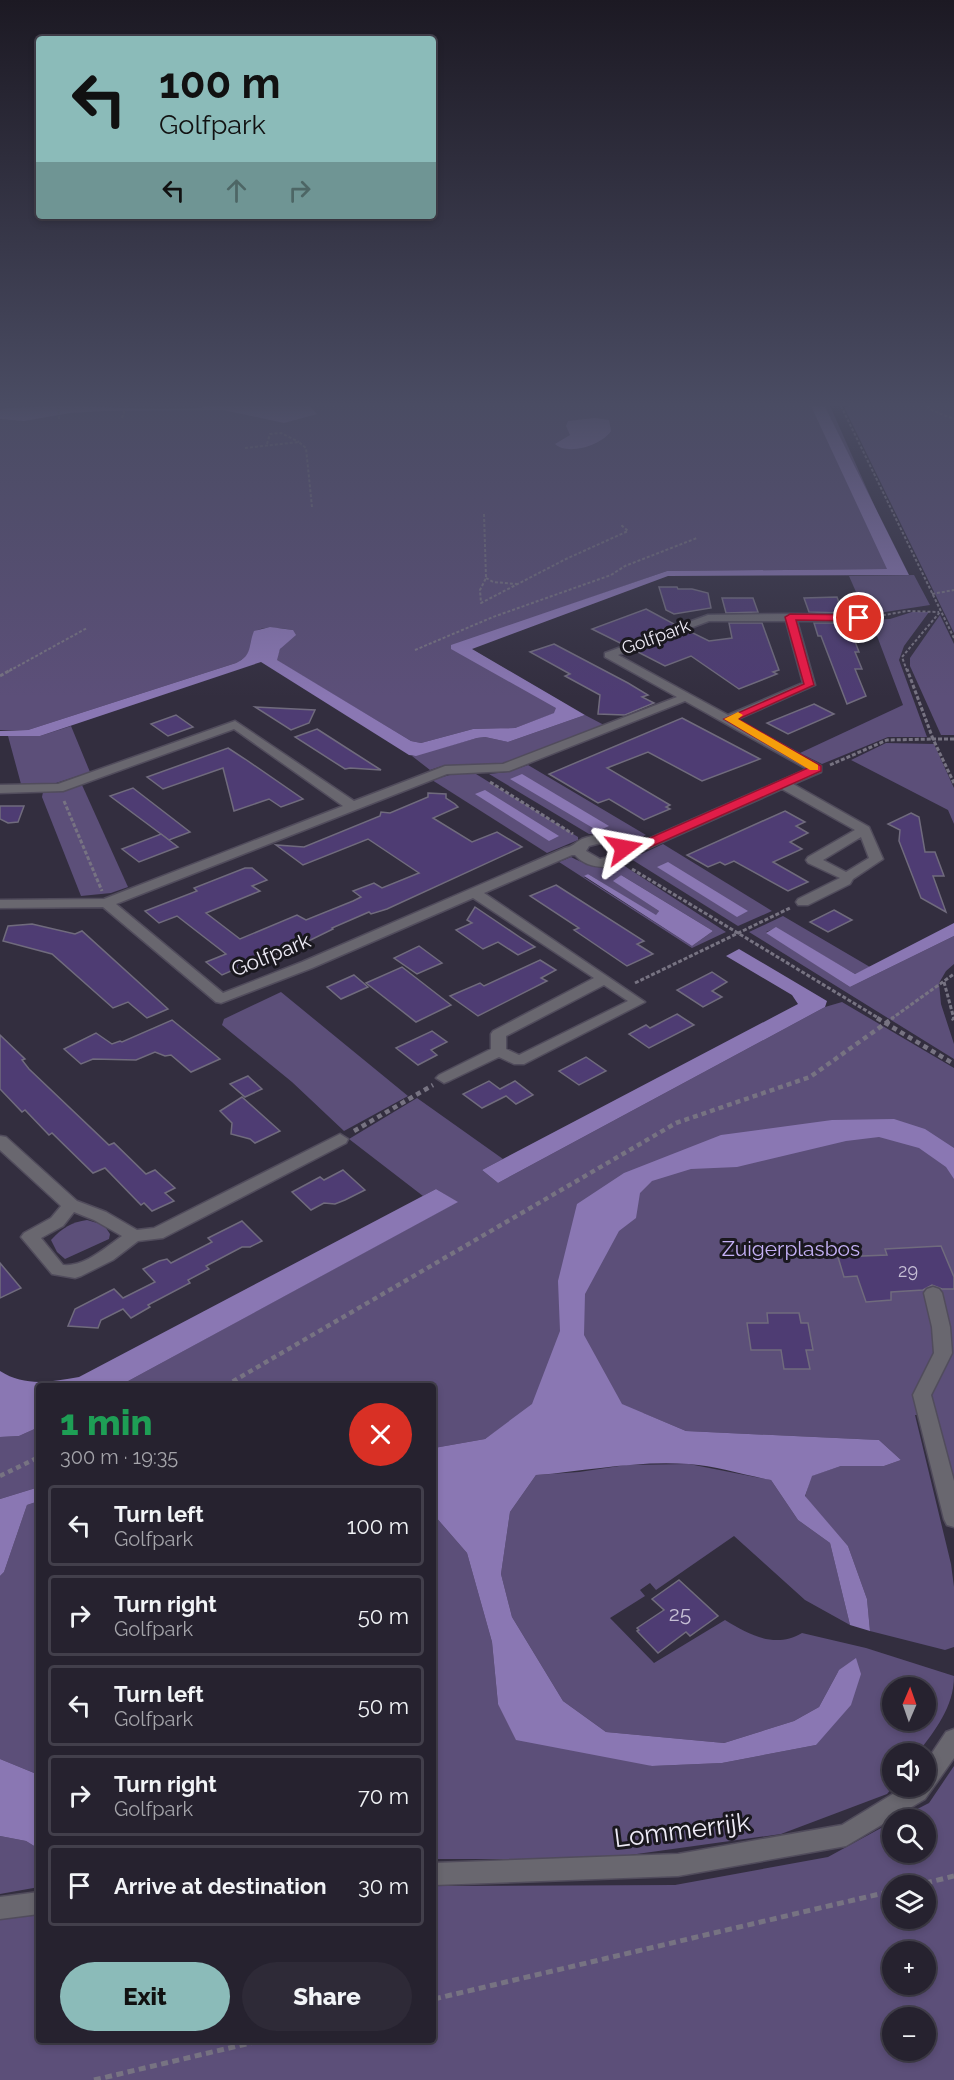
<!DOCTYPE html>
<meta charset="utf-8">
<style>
:root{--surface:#26222f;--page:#2e2a37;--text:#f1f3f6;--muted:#a4a4aa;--line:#423f4b;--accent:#8bbbb9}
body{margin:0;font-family:Raleway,sans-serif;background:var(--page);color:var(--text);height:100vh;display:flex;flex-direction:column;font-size:22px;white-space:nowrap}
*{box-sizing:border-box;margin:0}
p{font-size:20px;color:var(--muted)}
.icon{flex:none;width:33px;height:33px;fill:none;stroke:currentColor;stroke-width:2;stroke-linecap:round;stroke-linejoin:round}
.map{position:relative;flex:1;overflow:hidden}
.panel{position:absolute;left:36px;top:1383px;width:400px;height:660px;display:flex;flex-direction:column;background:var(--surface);border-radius:6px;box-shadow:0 3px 9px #0003,0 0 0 2px var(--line)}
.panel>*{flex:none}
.top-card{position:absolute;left:36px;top:36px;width:400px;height:183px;border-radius:6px;box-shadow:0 3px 9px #0003,0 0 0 2px var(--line);background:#8bbbb9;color:#111;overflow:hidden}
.needle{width:39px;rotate:2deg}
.buttons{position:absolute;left:882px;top:1677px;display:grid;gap:12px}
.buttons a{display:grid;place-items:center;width:54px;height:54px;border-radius:50%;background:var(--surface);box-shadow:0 3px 9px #0003,0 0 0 2px var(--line);font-size:30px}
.pin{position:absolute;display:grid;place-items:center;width:51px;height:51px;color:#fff;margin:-26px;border:3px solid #fff;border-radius:50%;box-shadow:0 2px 6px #0007}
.me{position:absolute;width:66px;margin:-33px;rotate:77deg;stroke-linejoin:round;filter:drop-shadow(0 0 4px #0008)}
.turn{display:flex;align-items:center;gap:21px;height:126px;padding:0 24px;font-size:27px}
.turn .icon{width:78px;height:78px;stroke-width:2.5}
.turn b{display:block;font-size:42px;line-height:51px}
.lanes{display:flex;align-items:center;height:57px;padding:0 24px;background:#0003;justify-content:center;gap:30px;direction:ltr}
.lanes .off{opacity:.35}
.round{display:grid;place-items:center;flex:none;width:63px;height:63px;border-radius:32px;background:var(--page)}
.overview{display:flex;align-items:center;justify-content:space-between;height:102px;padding:0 24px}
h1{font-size:36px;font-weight:800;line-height:45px;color:#1e9e55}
.action{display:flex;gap:12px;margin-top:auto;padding:12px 24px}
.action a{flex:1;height:69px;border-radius:36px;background:var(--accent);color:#111;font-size:24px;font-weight:800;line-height:69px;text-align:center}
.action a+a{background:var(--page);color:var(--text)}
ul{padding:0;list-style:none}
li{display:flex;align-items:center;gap:18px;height:81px;margin:0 12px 9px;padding:0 12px;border:3px solid var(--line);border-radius:6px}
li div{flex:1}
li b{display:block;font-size:22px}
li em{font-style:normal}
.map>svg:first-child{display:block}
</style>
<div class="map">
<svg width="954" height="2080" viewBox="0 0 954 2080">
<rect width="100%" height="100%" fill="#332e3f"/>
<!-- green -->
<g fill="#5c4f79" fill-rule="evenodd">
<path d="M0 406H830L899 561 885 562 888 569 667 571 461 643 567 705 557 708 555 713 515 728 473 729 421 743 411 741 276 660 280 649 293 630C229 620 269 647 236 663L28 730H0Z"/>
<polygon points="848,406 954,406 954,633 844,407"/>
<polygon points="914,575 930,605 866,615 849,576"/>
<polygon points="912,612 929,612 904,646 899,660 927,737 888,737 822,764 800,753 903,705 871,620 890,619"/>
<polygon points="940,615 954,644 954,735 941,735 910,666 910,658"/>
<polygon points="585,715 604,725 504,764 442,766 430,770 412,756 477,738 485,737 508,742"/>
<polygon points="71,726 90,772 53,784 21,784 8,736 40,736"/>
<polygon points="886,743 934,744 954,788 954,824 948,810 851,760"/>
<polygon points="528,765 646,835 632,841 614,835 589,834 489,774 507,772"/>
<polygon points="453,774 476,774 578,837 578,840 547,853 432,780"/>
<polygon points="82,785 128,887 111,893 81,896 42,797 43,792"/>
<polygon points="663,844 772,911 738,926 631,859"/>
<path d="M571 857C591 867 601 868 623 865L726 932 692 948 559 862ZM588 874 656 916 659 911 614 881 621 875 713 931 692 946 584 877Z"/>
<polygon points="783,916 870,967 855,974 776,928 766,932 850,987 954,936 954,964 946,971 939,983 941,1004 954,1044 954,1059 749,932"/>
<polygon points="281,992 408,1096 344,1131 292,1082 222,1025 224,1019"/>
<polygon points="842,1002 954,1068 954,1494 932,1415 915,1415 951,1564 954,1587 954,1647 945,1650 870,1631 867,1599 848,1546 805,1497 811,1476 841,1466 884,1466 901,1460 879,1440 686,1431 643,1413 505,1425 485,1439 434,1448 434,1386 119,1386 457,1202 436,1189 423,1196 349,1139 417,1098 503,1159 482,1170 498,1183 825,1007"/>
<path d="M87 1220 104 1225 110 1234 109 1239 65 1259 57 1252 51 1240C62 1228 72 1222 87 1220Z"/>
<polygon points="39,1427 39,1487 0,1499 0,1437 19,1436"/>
<path d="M689 1464 771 1480 798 1520 830 1543 850 1625 805 1600 734 1536 656 1590 650 1583 640 1590 645 1596 610 1618 654 1663 725 1620C750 1635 775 1649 802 1633L866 1648 954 1676C954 1707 935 1730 918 1753L892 1754 893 1787 887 1794 781 1834 601 1859H434V1515L467 1553 492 1642 498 1704 652 1766 722 1763 816 1745 839 1670 819 1707 794 1721 724 1743 606 1732 563 1701 512 1617 501 1574 510 1512 536 1475 579 1472 626 1465ZM892 1688H926V1720H892Z"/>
<polygon points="39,1501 39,1775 0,1759 0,1576 4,1572 27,1505"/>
<path d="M954 1766V2080H0V1916L39 1908V2040H434V1886L675 1885 828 1857 892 1822V1852H926V1820L898 1819 929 1803ZM892 1886H926V1918H892ZM892 1952H926V1984H892ZM892 2018H926V2050H892Z"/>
<polygon points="0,1836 26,1841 39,1849 39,1887 0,1894"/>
</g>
<!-- water -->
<g fill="#8a77b3">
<polygon points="64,406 162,409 198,408 207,406 310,406 317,414 284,423 223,410 103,411 70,413 24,421 0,419 0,410 7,408"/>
<path d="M811 406 825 407 909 575 668 576 472 649 585 715 508 742 485 737 477 738 416 756 409 755 261 662 40 736H0V731L28 730 236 663C253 655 248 646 254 631L270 627 293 630 296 635 280 649 277 660 411 741 421 743 473 729 515 728 554 713 556 708 451 649V645L667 571 887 569Z"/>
<path d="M595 418 609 420 611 431C602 445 568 456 555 444L570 435 566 426 568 421Z"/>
<polygon points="522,774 609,826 598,831 510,779"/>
<polygon points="485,790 559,836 549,841 475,794"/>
<polygon points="668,862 748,911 737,917 657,867"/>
<polygon points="588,874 656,915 659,911 613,881 621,875 713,931 692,946 584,876"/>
<polygon points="954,923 954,936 850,987 766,933 776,927 855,974"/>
<polygon points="739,949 827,1001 825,1007 498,1183 482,1170 798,1004 792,995 726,956"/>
<path d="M894 1119 925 1129 954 1148V1179L946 1167 919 1148 879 1137 846 1141 737 1167 691 1169 652 1181 640 1193 636 1218 619 1231 585 1294 584 1335 622 1404 686 1431 879 1440 901 1460 884 1466H841L812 1476 805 1496 848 1546 867 1599 870 1631 850 1625 830 1543 798 1520 771 1480C744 1475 716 1466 689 1464 638 1460 586 1471 536 1475L510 1512 501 1574 512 1617 563 1701 606 1732 724 1743 794 1721 819 1707 839 1670 856 1658 861 1674 851 1705 816 1745 722 1763 652 1766 516 1740 498 1704 492 1642 467 1553 434 1515V1448L485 1439 532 1404 560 1331 558 1281 577 1204 624 1173 721 1135 832 1120Z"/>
<path d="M436 1189 458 1202 119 1386H39V1427L19 1436 0 1437V1371C25 1387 51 1382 79 1377Z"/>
<polygon points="39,1487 39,1501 27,1505 4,1572 0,1576 0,1499"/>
<polygon points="0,1759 39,1775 39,1849 26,1841 0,1836"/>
</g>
<!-- building -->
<g fill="#4e3c73" stroke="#706b7d" stroke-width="1.5">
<polygon points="659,587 677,587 678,589 692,589 708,593 711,608 674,614 666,610"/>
<polygon points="837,597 843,613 809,612 804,598"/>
<polygon points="722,598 753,598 758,612 726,613"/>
<polygon points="646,609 676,625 622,644 592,629"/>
<polygon points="729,623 762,623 779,670 773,672 777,674 739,689 691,656 665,666 636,651 689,631 709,641 732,638"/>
<polygon points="814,623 848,623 859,652 855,652 862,669 855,669 866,696 847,704 821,636 818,636"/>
<polygon points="554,644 628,683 648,695 642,697 654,703 625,715 598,714 600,695 565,676 570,674 530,652"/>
<polygon points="814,704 834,714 788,734 767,723"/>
<polygon points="255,707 315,710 309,723 291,730"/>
<polygon points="176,715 193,727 168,736 151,724"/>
<polygon points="682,718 760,759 702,781 648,752 607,768 670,805 666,807 670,809 644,820 609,799 598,803 549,774"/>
<polygon points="317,729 345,747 381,770 350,768 345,769 295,737"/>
<polygon points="228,748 245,759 303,799 281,807 269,799 234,811 223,768 163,789 147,777"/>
<polygon points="133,788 190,832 169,840 110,796"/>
<polygon points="428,793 446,794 446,798 455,804 458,807 433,818 472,842 497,832 522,847 387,909 371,914 369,912 332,928 333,929 288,951 277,954 275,952 222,975 206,962 226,954 177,916 159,923 145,911 197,891 194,888 245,868 252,868 267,880 252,886 260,891 206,913 240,939 297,915 306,920 353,901 361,897 353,891 374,883 382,888 419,873 368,839 303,865 276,845 304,847 380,816 381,812 390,813 428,797"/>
<polygon points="0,806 24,806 18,822 8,823 0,819"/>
<polygon points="785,811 805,822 796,826 808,833 790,842 802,849 773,862 808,882 788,891 734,861 725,865 720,862 708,867 687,855"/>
<polygon points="911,813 919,817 925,852 935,852 944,876 933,876 946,912 921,898 899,841 900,830 888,824"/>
<polygon points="161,834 178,847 139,862 122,849"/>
<polygon points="556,885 644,941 637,944 653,954 627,966 574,930 579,928 530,896"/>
<polygon points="475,907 521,938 535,947 518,955 498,942 483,949 456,930 472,923 467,920"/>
<polygon points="834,910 852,920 828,932 810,922"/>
<polygon points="32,924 75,934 82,931 168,1009 147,1018 128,1002 113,1008 52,954 3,941 8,926"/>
<polygon points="419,946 442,963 417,974 394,958"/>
<polygon points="540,960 556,970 541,978 547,981 478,1016 450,996 480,983 484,986"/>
<polygon points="402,967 451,1005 416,1022 366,983"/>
<polygon points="712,972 727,982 712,991 722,997 703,1007 677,990"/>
<polygon points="354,975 368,987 341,999 327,987"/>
<polygon points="677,1014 694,1025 649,1048 629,1034 646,1025 650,1028"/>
<polygon points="172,1020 220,1059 191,1072 171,1055 165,1056 155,1052 136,1060 93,1059 81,1064 64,1049 96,1033 112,1044 120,1041 122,1042"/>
<polygon points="432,1031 447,1042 431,1050 437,1055 418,1065 396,1048"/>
<polygon points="0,1035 25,1059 22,1060 29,1069 109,1145 114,1143 146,1174 155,1170 175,1188 165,1193 174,1201 152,1211 144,1203 141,1205 105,1168 93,1173 52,1133 49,1135 25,1110 22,1112 0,1089"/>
<polygon points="586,1057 606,1071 579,1085 559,1071"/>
<polygon points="248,1076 262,1089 245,1097 230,1084"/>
<polygon points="489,1081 500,1089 515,1081 533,1095 516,1104 506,1096 482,1108 463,1094"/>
<polygon points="242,1097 280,1131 255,1143 250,1139 231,1134 232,1123 220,1111"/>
<polygon points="343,1170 365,1190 345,1200 335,1204 324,1203 311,1210 292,1192 320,1177 324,1180"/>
<polygon points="242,1221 262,1241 250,1247 242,1247 206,1266 209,1269 188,1280 190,1283 148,1305 150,1307 131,1318 123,1309 101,1320 98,1328 68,1326 75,1309 114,1289 123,1298 155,1282 143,1269 159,1261 167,1259 171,1263 212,1242 208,1238"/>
<polygon points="941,1246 954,1277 954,1289 942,1289 932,1285 923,1290 891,1292 891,1300 866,1302 857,1276 844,1277 838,1257 887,1255 885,1249"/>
<polygon points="0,1263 21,1288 0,1298"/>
<polygon points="767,1313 799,1313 801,1323 808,1323 813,1350 806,1350 810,1369 784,1369 781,1350 751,1350 747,1323 768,1323"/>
<polygon points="679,1580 718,1616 690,1636 686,1632 658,1653 637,1631 639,1630 637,1628 664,1610 652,1599"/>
</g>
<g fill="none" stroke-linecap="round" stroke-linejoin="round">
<!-- minor casing -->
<g stroke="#514c5c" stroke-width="3">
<g id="minor">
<path d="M790 614 859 615 864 618 859 621H797L815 685 736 720 821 766V772L793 784 869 827 883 859 853 879 850 884 808 905H798L796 902 798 899 840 878 808 863 806 860 808 857 855 830 782 789 649 848 630 851V857C616 871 588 870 575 855H572L484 893 645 1002 524 1064H514L499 1057 449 1081 444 1083 436 1078 439 1075 491 1049V1034L493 1031 594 978 473 898 312 968 221 1003 216 1002 103 907 0 908V900L104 899 343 806 234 729 63 791 0 793V785L58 784 235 721 354 801 445 766 503 764 677 697 605 657V653L708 615ZM709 621H786L803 683 728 715 618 655ZM685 701 807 769 641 842 626 844C614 835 597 833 582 839 574 843 575 846 565 848L302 962 223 993 116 904 447 774 509 771ZM861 837 869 858 846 872 823 860ZM601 843 617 849V855L600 859 586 851 589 846ZM604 985 628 1001 519 1055 506 1049V1036Z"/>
<path d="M340 1134 348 1139 346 1143 163 1238 138 1241 113 1260 81 1276 75 1278 52 1274 21 1237 24 1233 51 1218 61 1206 0 1150V1136L6 1137 77 1201 106 1212 137 1230 154 1228ZM74 1212 94 1220 122 1236C105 1248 84 1267 63 1265L41 1238 63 1226Z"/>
<polygon points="933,1287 939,1289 942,1293 950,1327 952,1353 931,1395 954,1481 954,1527 947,1525 944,1519 913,1395 934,1353 932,1327 924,1293 927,1289"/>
<polygon points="954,1729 954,1758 925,1799 846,1846 678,1876 434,1885 434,1863 678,1854 842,1825 906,1786 926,1786 926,1762 946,1732"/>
<polygon points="39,1892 39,1914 0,1919 0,1897"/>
</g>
</g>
<!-- path-far3 -->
<g stroke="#777382" stroke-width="2" stroke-dasharray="3 2" stroke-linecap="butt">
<polyline points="58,406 59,419"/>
<polyline points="841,406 954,638"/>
<polyline points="927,406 931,410 954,419"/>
<polyline points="122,418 126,406"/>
<polyline points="267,444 270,434 281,433 299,442"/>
<polyline points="245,448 299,442 306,448 312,507"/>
<polyline points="484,514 486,578 480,590 481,603 566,559 628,531 620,524"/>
<polyline points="486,578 493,582 517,584"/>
<polyline points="932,594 954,590"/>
<polyline points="873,617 907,611 939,612"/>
<polyline points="415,650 493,617 611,575 625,566 697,538"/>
<polyline points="9,671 87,628"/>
<polyline points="907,671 902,657 940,612"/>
</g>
<!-- path-far2 -->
<g stroke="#777382" stroke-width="3" stroke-dasharray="4 2" stroke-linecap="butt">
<polyline points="0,676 12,669"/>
<polyline points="954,739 933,739 954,783"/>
<polyline points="830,765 887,740 933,739 907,669"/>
<polyline points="490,782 573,834"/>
<polyline points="64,801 102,891"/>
<polyline points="632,869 880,1019"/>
<polyline points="944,982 954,1019"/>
<polyline points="635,983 790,908"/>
<polyline points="891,1019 954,974"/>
</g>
<!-- path-far1 -->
<g stroke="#777382" stroke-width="4.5" stroke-dasharray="5 4" stroke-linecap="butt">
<polyline points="877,1018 954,1064"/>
<polyline points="953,1018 954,1020"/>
<polyline points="354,1131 433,1085"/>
<polyline points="225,1386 676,1123 810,1077 893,1018"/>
<polyline points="0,1476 39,1457"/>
</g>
<!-- path -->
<g stroke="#777382" stroke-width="5" stroke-dasharray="7 4.5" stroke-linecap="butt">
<polyline points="914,1886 954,1876"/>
<polyline points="434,1999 892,1891"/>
<polyline points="94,2080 263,2040"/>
</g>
<!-- minor -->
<use href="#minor" fill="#69676f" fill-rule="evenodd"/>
</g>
<!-- sky -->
<linearGradient id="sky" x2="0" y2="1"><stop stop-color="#1c1923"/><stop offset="0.58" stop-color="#4a4c63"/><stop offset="1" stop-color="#4a4c63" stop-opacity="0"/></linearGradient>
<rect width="954" height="697" fill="url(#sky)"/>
<!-- route -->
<polygon fill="#e11d48" stroke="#92132f" stroke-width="1.5" points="790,614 859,615 864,618 859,621 796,620 814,685 738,719 821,766 821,771 648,848 620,851 620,846 641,842 808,768 724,719 804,684 785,617"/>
<!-- slow -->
<polygon fill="#f59e0b" points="738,712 743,715 738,719 818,765 818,770 810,770 724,719"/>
<g text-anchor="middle" stroke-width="6" stroke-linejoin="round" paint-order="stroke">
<!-- far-street labels -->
<g font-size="18" fill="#eeebf6" stroke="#1a181f">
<text transform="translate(656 637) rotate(-20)" y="6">Golfpark</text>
</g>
<!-- number labels -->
<g font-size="18" fill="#c6bfd5">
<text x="908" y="1277">29</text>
</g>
<!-- street labels -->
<g font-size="21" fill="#eeebf6" stroke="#1a181f">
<text transform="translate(271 955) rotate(-22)" y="7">Golfpark</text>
</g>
<!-- park labels -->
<g font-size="21" fill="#c5b1f6" stroke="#1a181f">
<text x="791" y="1256">Zuigerplasbos</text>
</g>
<!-- near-number labels -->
<g font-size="21" fill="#c6bfd5">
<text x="680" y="1621">25</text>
</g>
<!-- near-street labels -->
<g font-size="26" fill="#eeebf6" stroke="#1a181f">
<text transform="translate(682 1830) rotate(-7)" y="9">Lommerrijk</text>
</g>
</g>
</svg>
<div class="buttons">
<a><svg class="needle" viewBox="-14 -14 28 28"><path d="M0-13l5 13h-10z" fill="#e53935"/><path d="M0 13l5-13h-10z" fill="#a4a4aa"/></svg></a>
<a><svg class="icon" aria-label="sound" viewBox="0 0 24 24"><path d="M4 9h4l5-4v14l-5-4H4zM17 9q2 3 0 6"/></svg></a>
<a><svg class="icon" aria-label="search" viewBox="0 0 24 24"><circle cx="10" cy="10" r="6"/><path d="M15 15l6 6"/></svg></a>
<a><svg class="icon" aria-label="layers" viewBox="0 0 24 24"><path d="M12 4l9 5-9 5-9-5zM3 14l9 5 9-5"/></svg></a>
<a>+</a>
<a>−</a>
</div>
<div class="pin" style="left:859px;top:618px;background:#d93025"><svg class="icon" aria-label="arrive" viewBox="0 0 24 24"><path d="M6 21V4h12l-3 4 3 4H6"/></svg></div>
<svg class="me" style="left:624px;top:848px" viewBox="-20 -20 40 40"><path d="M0-17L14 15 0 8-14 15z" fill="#e11d48" stroke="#fff" stroke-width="4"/></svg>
<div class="top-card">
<div class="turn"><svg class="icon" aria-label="left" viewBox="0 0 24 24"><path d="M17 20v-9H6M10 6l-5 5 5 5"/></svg><div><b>100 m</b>Golfpark</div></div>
<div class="lanes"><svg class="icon" aria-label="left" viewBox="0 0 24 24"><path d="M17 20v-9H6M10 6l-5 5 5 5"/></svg><svg class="icon off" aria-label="ahead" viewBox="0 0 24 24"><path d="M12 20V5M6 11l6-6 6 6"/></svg><svg class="icon off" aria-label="right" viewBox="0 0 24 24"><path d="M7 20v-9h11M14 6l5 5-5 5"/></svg></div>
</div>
<section class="panel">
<div class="overview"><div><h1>1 min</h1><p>300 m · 19:35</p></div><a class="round" style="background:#d93025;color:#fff"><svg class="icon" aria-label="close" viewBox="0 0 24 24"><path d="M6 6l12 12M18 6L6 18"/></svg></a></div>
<ul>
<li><svg class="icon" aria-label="left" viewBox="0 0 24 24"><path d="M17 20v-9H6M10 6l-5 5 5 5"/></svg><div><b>Turn left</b><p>Golfpark</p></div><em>100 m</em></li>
<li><svg class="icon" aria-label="right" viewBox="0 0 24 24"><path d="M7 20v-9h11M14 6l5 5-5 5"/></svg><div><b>Turn right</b><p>Golfpark</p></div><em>50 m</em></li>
<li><svg class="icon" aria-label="left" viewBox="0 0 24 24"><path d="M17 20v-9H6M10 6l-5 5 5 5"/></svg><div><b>Turn left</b><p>Golfpark</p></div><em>50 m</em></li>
<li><svg class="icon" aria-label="right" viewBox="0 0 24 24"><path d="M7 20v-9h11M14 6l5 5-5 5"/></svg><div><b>Turn right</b><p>Golfpark</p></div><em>70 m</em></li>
<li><svg class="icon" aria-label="arrive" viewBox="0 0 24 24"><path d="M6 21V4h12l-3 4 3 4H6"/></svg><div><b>Arrive at destination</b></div><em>30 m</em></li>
</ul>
<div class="action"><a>Exit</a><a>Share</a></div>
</section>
</div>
